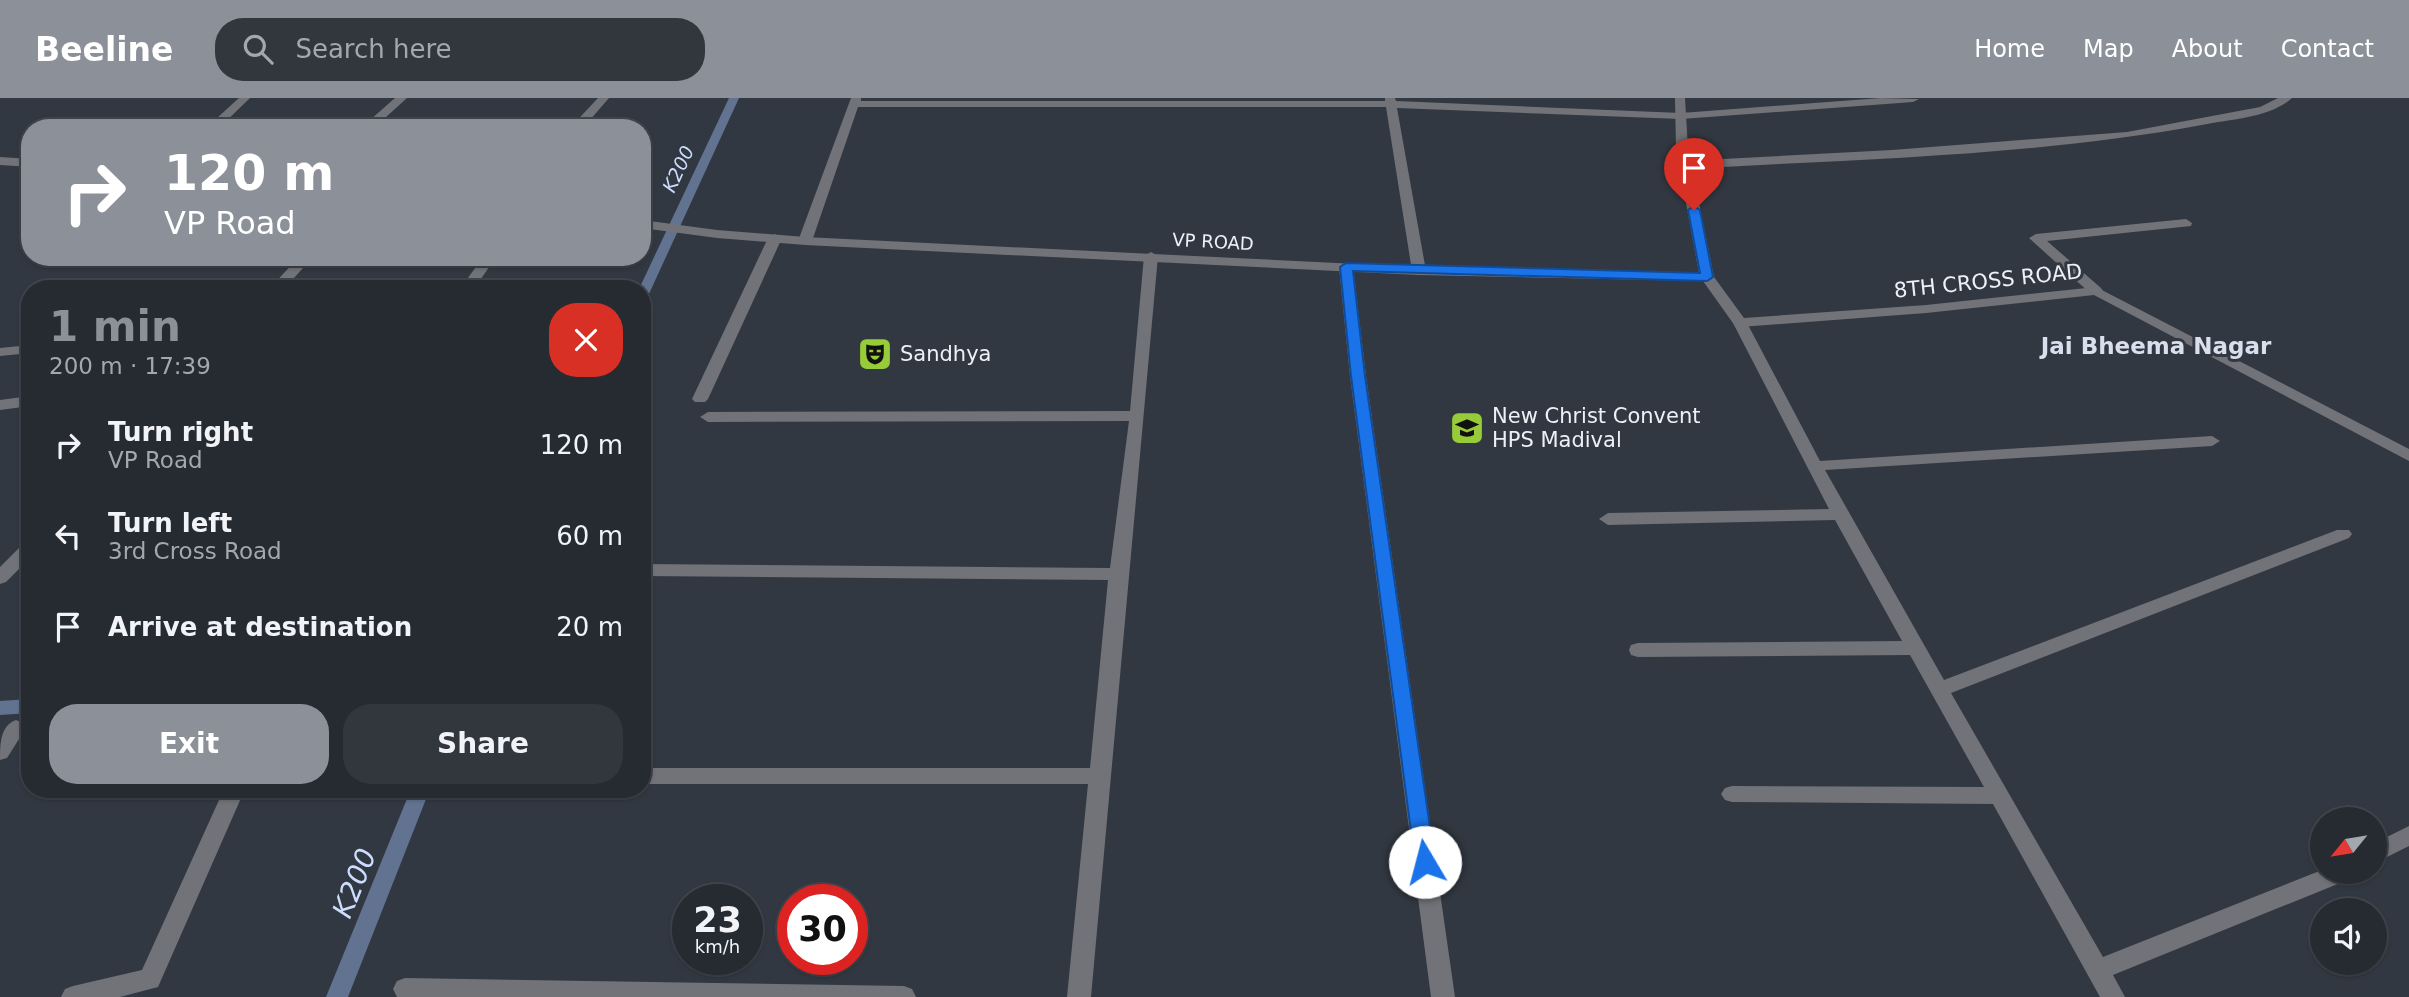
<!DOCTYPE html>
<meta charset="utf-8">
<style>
:root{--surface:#262a31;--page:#32363d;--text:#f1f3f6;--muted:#a4a7ab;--line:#42464d;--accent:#8c9099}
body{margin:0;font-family:"DejaVu Sans",sans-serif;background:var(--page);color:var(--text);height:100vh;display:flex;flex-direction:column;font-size:26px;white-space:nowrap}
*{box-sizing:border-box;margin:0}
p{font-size:23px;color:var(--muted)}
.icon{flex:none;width:38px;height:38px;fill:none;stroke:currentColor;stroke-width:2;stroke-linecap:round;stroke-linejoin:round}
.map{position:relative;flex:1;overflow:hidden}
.side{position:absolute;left:21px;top:182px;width:630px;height:518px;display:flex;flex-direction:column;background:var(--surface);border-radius:28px;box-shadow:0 2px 5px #0004,0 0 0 2px var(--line)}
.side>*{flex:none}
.banner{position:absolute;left:21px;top:21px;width:630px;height:147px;border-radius:28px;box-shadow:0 2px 5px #0004,0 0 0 2px var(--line);background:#8c9099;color:#fff;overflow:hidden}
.needle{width:46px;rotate:240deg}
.buttons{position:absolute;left:2310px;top:709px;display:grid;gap:14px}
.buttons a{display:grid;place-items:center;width:77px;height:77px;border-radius:50%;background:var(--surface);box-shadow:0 2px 5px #0004,0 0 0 2px var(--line);font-size:35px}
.speed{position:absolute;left:672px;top:786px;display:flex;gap:14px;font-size:35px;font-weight:700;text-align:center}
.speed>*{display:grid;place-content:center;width:91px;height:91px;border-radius:50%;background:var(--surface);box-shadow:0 2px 5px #0004,0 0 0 2px var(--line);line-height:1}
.speed small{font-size:18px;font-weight:400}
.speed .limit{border:10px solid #d22;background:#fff;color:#111}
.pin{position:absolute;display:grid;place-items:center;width:60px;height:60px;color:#fff;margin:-72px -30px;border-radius:50% 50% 50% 0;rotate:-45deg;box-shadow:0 0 7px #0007}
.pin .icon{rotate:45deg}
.me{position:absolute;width:77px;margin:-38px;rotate:352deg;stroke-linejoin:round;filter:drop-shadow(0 0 5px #0008)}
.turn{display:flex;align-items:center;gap:24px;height:147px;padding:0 28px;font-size:32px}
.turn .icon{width:91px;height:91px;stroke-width:2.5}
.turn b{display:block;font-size:49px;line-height:60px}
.round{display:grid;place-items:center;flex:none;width:74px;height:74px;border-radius:28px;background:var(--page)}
.overview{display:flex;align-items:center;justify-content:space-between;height:119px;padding:0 28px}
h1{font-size:42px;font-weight:700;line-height:52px;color:var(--accent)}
.button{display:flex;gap:14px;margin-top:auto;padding:14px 28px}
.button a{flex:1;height:80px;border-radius:28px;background:var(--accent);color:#fff;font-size:28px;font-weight:700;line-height:80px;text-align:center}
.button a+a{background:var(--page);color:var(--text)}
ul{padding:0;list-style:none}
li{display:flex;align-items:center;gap:21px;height:91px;padding:0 28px}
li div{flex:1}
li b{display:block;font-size:26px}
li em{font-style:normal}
header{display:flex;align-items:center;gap:42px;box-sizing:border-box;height:98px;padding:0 35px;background:var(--accent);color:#fff}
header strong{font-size:33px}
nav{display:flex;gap:38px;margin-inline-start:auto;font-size:24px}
.search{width:490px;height:63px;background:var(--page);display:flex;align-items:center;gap:18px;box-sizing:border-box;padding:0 24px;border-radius:28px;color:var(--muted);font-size:26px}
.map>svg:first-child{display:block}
</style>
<header>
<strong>Beeline</strong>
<div class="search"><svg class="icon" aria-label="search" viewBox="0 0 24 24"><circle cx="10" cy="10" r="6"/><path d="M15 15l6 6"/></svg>Search here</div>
<nav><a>Home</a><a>Map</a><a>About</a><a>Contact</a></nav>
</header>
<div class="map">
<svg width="2409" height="899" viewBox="0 0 2409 899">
<rect width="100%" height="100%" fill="#323841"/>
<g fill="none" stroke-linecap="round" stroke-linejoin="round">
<!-- stream -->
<g fill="#627392" fill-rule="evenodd">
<polygon points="729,0 739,0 648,198 642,202 642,191 639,191"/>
<polygon points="30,601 30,615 0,617 0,603"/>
<polygon points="411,691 430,691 348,899 326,899"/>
</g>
<!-- service -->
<g fill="#717378" fill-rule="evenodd">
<polygon points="2186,121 2192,125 2191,128 2047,143 2101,190 2103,193 2096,197 2091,196 2029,140 2036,136"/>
<polygon points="775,136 782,140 708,301 705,304 695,304 692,301 768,140"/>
</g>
<!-- minor -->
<g fill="#717378" fill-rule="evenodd">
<polygon points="239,0 250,0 219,30 206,30"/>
<polygon points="395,0 407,0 374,30 361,30"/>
<polygon points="598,0 609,0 583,30 570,30"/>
<polygon points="851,0 861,0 861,3 1385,3 1385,0 1395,0 1396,3 1681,15 1881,0 1919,1 1913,4 1681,21 1397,10 1426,173 1419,177 1412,173 1386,9 858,9 812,143 810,146 800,146 798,143"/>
<path d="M2278 0H2292C2270 20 2231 21 2202 27 2033 58 1857 61 1685 71L1679 67 1685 63 1892 52 2127 34 2260 9Z"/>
<polygon points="1151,154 1158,158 1091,899 1067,899 1088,686 642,686 642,670 1090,670 1108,482 642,478 642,466 1110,470 1129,323 708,324 700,319 708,314 1130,313 1144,158"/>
<polygon points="299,159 313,159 284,191 269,191"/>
<polygon points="483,159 496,159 474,191 460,191"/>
<polygon points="1346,165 1353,169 1366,278 1455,899 1431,899 1350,278 1339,169"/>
<polygon points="1740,221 1747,225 1820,363 2212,338 2220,343 2212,348 1825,372 1944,582 2337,432 2349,432 2352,436 2349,440 1951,595 2103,859 2322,772 2353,774 2350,781 2113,877 2125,899 2100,899 1993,706 1732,704 1725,702 1721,696 1725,690 1732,688 1984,689 1910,557 1638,559 1631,557 1629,552 1631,547 1638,545 1902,543 1835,422 1608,427 1599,421 1608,415 1829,411 1733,225"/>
<polygon points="30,247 30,255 0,258 0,250"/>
<polygon points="30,298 30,308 0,312 0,302"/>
<polygon points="30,443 30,460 6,484 0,486 0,469 24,445"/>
<path d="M16 622 23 625 26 630 7 660 0 662C0 646 0 628 16 622Z"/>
<polygon points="224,691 245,691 158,889 120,899 61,899 65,891 73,888 142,872"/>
<polygon points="2409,728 2409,748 2375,765 2375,745"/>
<polygon points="405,880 904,888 912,891 916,899 397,899 393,891 397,883"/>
</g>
<!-- tertiary -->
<g fill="#717378" fill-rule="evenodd">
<polygon points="1675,0 1685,0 1688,51 1714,179 1744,220 1926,207 2096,189 2409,351 2409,363 2094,197 1926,215 1740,229 1735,228 1703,183 1419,177 805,147 717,140 642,130 642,122 717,132 805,139 1419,169 1699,175 1676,51"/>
<polygon points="0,59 30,61 30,69 0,67"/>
</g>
</g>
<!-- route -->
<polygon fill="#1a73e8" stroke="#114b97" stroke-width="2" points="1694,108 1700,112 1713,179 1707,183 1353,173 1365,278 1435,764 1432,770 1425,772 1418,770 1415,764 1351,278 1340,169 1346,165 1700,175 1688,112"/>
<!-- icons -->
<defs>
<g id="theatre-square" transform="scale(1.75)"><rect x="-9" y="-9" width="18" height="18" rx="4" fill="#97cb38" stroke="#323841"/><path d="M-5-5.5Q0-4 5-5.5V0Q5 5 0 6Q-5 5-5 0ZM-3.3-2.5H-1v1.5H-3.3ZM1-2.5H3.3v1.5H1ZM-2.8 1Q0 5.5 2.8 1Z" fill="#111"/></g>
<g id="school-square" transform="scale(1.75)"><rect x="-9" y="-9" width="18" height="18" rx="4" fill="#97cb38" stroke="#323841"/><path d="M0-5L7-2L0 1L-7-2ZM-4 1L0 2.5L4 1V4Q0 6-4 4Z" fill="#111"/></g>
</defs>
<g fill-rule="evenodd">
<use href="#theatre-square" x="875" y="256"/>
<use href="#school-square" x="1467" y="330"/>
</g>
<g text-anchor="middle" stroke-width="6" stroke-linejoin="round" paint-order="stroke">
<!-- far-street labels -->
<g font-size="18" fill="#edf0f6" stroke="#323841">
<text transform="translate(1213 144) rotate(3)" y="6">VP ROAD</text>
</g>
<!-- far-water labels -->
<g font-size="19" font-style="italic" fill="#ccddfe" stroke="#323841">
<text transform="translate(678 71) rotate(-65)" y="7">K200</text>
</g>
<!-- street labels -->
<g font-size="21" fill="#edf0f6" stroke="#323841">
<text transform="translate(1988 183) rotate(-6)" y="7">8TH CROSS ROAD</text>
</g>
<!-- poi labels -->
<g font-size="21" fill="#edf0f6" stroke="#323841" text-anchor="start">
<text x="900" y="263">Sandhya</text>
<text x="1492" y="325">New Christ Convent<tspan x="1492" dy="24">HPS Madival</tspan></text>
</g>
<!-- neighbourhood labels -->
<g font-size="23" font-weight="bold" fill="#d9dfec" stroke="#323841">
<text x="2156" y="256">Jai Bheema Nagar</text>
</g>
<!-- near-water labels -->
<g font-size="28" font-style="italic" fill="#ccddfe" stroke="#323841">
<text transform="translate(354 785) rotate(-68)" y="10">K200</text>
</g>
</g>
</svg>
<div class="buttons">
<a><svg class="needle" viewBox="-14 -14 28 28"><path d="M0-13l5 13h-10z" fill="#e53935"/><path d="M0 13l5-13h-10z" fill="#a4a7ab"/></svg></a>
<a><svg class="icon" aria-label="sound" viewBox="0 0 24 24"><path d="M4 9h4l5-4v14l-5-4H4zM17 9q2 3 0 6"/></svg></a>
</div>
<div class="speed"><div>23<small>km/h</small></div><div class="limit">30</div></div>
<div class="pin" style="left:1694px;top:112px;background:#d93025"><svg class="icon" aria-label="arrive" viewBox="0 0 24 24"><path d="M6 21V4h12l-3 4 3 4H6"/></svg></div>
<svg class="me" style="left:1425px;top:764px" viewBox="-20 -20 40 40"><circle r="19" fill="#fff"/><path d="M0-13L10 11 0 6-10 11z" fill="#1a73e8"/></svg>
<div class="banner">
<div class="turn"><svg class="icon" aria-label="right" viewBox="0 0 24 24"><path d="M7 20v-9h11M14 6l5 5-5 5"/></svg><div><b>120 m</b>VP Road</div></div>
</div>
<section class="side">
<div class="overview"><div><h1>1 min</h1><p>200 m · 17:39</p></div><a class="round" style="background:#d93025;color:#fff"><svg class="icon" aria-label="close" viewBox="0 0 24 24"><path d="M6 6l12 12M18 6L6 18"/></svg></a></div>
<ul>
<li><svg class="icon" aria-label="right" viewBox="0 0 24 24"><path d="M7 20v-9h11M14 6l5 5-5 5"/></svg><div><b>Turn right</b><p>VP Road</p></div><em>120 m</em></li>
<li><svg class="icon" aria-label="left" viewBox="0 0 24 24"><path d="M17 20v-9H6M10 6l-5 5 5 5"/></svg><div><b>Turn left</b><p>3rd Cross Road</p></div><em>60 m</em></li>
<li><svg class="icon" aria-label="arrive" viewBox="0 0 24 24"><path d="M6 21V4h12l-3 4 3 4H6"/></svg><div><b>Arrive at destination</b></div><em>20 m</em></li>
</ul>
<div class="button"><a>Exit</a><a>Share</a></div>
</section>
</div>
